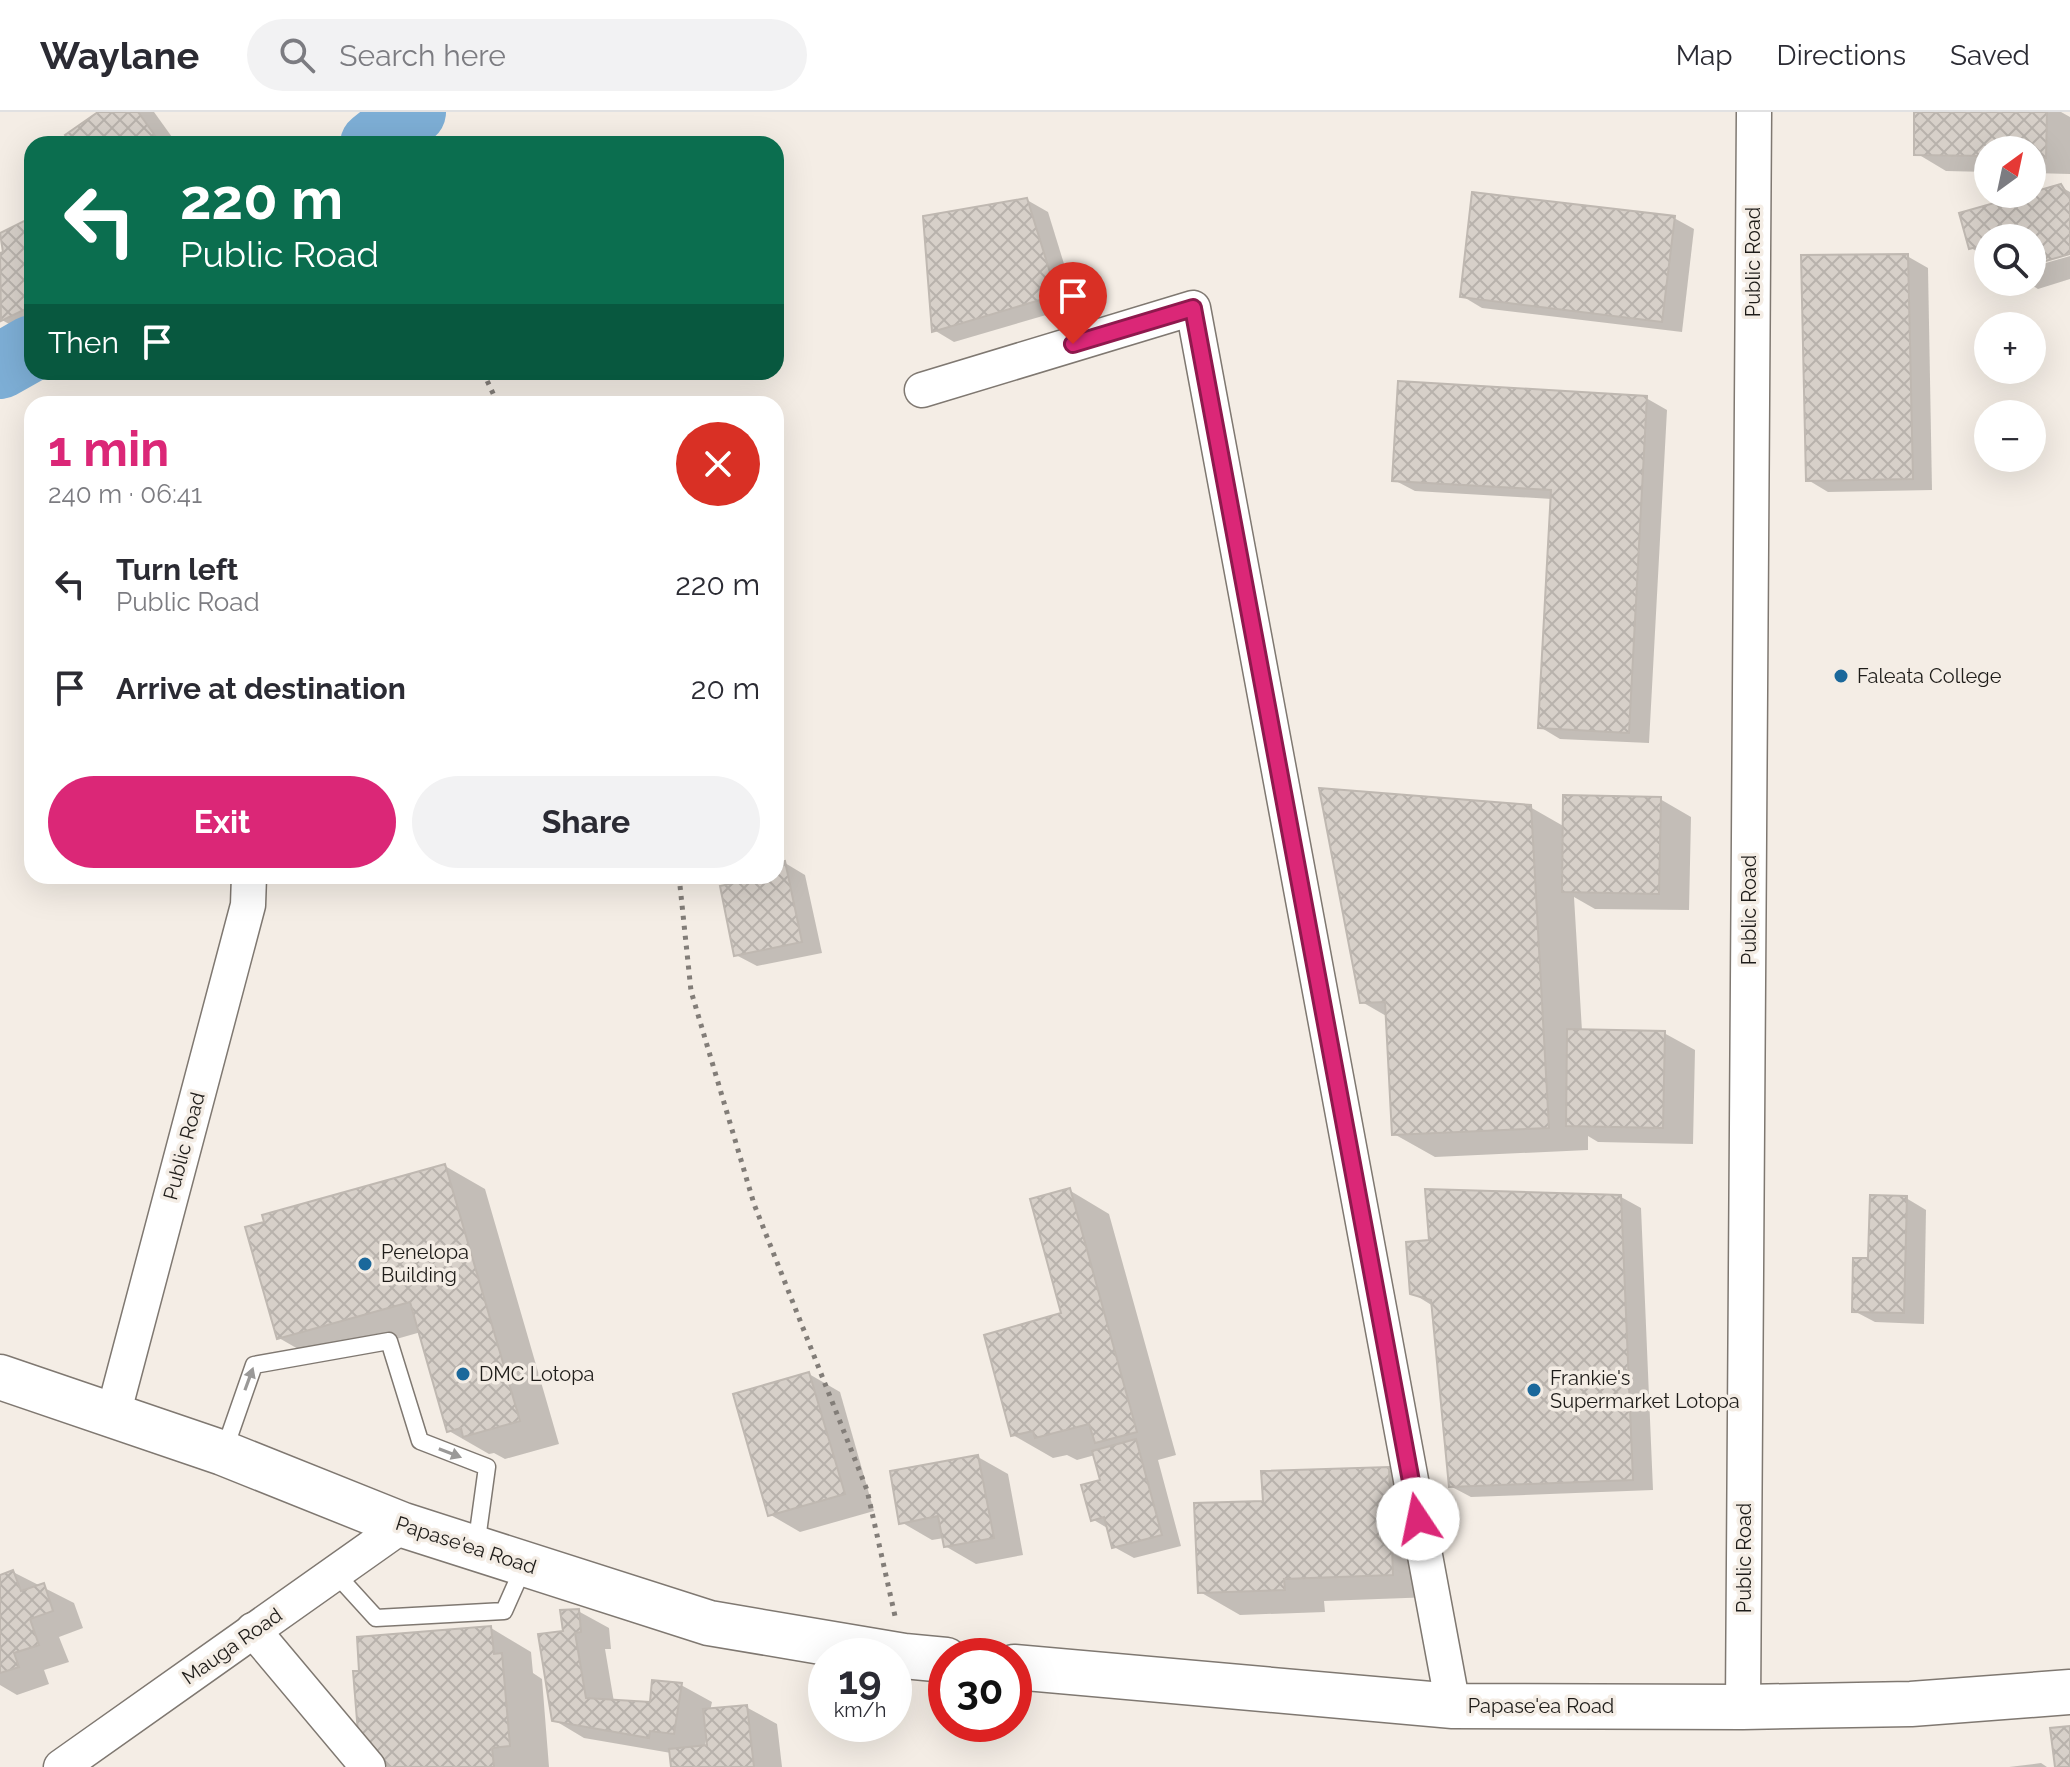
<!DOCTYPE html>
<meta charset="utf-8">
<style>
:root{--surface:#fff;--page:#f2f2f3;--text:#2b2b33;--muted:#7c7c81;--line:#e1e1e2;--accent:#db2777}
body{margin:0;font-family:Raleway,sans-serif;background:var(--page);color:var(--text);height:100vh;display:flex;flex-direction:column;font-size:30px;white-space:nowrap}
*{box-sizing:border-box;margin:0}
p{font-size:26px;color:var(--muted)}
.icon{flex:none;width:44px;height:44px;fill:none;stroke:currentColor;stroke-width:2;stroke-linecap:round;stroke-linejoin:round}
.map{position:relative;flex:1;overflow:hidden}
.drawer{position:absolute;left:24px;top:284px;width:760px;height:488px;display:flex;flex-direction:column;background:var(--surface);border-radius:24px;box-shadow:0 8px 32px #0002}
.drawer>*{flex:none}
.top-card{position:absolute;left:24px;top:24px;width:760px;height:244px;border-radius:24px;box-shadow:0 8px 32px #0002;background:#0b6e4f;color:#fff;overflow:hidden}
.needle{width:52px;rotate:33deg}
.buttons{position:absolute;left:1974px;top:24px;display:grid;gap:16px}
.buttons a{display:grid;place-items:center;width:72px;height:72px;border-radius:50%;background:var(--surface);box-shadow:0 8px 32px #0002;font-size:40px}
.speed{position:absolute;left:808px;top:1526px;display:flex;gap:16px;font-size:40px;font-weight:700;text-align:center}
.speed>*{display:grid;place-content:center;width:104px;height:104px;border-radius:50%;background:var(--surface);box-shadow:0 8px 32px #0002;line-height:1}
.speed small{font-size:20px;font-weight:400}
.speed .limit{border:12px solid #d22;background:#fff;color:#111}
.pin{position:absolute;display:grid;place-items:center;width:68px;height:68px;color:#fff;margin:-82px -34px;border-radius:50% 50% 50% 0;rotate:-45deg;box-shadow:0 0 8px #0007}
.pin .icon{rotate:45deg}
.me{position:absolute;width:88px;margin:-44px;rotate:349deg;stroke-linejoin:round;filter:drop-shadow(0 0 6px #0008)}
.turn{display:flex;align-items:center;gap:28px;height:168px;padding:0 24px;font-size:36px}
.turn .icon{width:104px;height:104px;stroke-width:2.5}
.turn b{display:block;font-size:56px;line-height:68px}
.then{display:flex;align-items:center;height:76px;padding:0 24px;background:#0003;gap:16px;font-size:30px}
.round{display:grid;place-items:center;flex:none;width:84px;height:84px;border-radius:42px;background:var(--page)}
.head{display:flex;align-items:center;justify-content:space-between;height:136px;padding:0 24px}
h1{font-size:48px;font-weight:700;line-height:60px;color:var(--accent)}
.primary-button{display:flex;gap:16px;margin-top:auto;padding:16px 24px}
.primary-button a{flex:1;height:92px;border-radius:48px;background:var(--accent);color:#fff;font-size:32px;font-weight:700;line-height:92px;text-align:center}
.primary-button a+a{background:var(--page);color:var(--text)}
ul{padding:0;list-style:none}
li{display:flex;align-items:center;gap:24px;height:104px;padding:0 24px}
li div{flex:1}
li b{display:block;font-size:30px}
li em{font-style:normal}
header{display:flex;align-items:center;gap:48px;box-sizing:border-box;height:112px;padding:0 40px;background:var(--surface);border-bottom:2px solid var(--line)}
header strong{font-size:38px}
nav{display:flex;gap:44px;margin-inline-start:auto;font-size:28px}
.search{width:560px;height:72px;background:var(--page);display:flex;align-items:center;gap:20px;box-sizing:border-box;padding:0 28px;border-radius:44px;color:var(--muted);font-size:30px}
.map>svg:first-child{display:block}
</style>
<header>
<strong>Waylane</strong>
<div class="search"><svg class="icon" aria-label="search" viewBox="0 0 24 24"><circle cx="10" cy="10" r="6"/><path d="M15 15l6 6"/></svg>Search here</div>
<nav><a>Map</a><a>Directions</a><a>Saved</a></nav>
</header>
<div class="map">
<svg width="2070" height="1655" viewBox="0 0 2070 1655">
<defs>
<pattern id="building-cross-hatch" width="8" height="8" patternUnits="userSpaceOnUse" patternTransform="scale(2)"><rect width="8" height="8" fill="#d7d0c9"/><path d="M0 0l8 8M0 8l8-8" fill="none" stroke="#b8b2ac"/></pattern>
</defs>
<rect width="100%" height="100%" fill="#f4ede5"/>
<!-- shadow -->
<g fill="#0003" fill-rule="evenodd">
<polygon points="101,0 154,0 177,32 70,32"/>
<polygon points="1916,0 2061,0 2070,5 2070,62 2032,61 2032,38 1988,38 1988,60 1946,59 1916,41"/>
<polygon points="2061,75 2070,80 2070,140 2032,151 2032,126 1988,126 1988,146 1971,136"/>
<polygon points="1027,88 1048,100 1077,194 954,230 934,218"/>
<polygon points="1674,106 1694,117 1682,220 1482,196 1462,184"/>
<polygon points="32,107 32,225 2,208 0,204 0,144 5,141 0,123"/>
<polygon points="1907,144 1928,156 1932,378 1828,380 1808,368"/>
<polygon points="2070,144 2070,167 2038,177 2027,170 2032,170 2032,155"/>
<polygon points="1646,286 1667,298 1649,631 1560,627 1540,615 1552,387 1415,379 1394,368"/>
<polygon points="1660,687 1691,705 1689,798 1595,797 1574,785 1582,919 1664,921 1695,938 1693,1032 1598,1030 1588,1024 1588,1038 1435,1045 1394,1022 1388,905 1362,890 1530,695 1565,715"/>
<polygon points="785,751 805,763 822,841 757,854 736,843 755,769 754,764 776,764 776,753"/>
<polygon points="445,1054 485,1077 559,1332 505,1347 494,1341 489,1342 449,1319 421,1220 319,1249 279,1226"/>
<polygon points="1069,1078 1109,1102 1176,1343 1158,1348 1181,1434 1134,1446 1114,1435 1109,1417 1092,1407 1103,1369 1095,1343 1077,1348 1067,1343 1053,1346 1013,1323 1063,1203"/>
<polygon points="1621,1085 1641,1096 1653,1378 1471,1385 1450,1374 1433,1194 1412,1181 1431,1130"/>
<polygon points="1906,1086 1926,1098 1924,1212 1875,1210 1854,1199 1870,1148"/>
<polygon points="809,1262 840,1280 874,1399 800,1420 769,1402"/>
<polygon points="978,1345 1008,1362 1023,1443 976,1452 945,1434 944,1426 932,1428 901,1410"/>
<polygon points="1388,1357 1428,1380 1433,1485 1324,1489 1325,1500 1240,1503 1200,1480 1265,1391"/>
<polygon points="13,1460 74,1491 83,1516 59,1525 69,1550 44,1558 49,1572 17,1583 0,1573 0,1465"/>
<path d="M578 1499 609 1516 611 1537H605L614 1590 652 1593 681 1573 712 1590 710 1599 746 1595 777 1612 782 1655H673L671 1641 584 1626 554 1608 565 1521ZM707 1621 710 1635H705Z"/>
<polygon points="491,1516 531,1540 533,1561 542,1567 549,1655 393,1655"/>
<polygon points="2041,1651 2047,1655 2009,1655"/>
</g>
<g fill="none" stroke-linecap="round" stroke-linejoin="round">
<!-- river -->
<g stroke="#7daed5" stroke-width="66">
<polyline points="373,32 413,0"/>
<polyline points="0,254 32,236"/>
</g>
</g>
<!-- building -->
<g fill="url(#building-cross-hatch)" stroke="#bfb8b1" stroke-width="2">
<polygon points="98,0 138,0 161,32 67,32 70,30 65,23"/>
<polygon points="1914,0 2047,0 2046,46 2032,46 2032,38 1988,38 1988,44 1914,43"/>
<polygon points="2061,72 2070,87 2070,142 2032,153 2032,126 1988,126 1988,132 1969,137 1959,101"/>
<polygon points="1472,80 1675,104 1662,210 1460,185"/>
<polygon points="1027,86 1057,183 932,220 923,104"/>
<polygon points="32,105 32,194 1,209 0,141 3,140 0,121"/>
<polygon points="1908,142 1913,367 1806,369 1801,143"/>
<polygon points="1398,269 1647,284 1629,621 1538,616 1551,378 1392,369"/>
<polygon points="1319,676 1531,693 1549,1016 1392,1023 1385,890 1360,891"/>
<polygon points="1563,683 1661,685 1659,782 1562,780"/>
<polygon points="785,749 802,830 734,844 720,774 753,767 752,764 776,764 776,751"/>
<polygon points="1567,917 1665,919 1663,1016 1566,1014"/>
<polygon points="445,1052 520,1309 463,1325 461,1316 447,1320 410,1190 277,1227 245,1115 264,1110 262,1103"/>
<polygon points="1070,1076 1137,1320 1095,1331 1089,1312 1035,1326 1033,1319 1011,1324 984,1223 1061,1201 1030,1087"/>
<polygon points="1425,1077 1621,1083 1633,1368 1449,1375 1431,1188 1410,1182 1406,1130 1429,1128"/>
<polygon points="1870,1083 1907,1084 1904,1201 1852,1200 1853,1146 1868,1146"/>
<polygon points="809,1260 845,1382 768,1404 733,1282"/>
<polygon points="1136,1327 1162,1423 1112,1436 1104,1405 1091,1409 1081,1373 1100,1368 1092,1339"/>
<polygon points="978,1343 994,1426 944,1435 938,1404 899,1412 890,1359"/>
<polygon points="1389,1355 1393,1463 1284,1467 1285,1478 1198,1481 1194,1391 1263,1389 1261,1359"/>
<polygon points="13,1458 21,1479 44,1471 53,1499 30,1507 39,1533 14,1541 19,1555 0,1561 0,1463"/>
<polygon points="579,1497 581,1520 575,1521 586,1586 650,1590 652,1568 682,1571 674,1622 650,1619 649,1626 552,1609 538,1522 563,1519 560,1498"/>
<polygon points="491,1514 494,1542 502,1541 510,1634 492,1636 494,1655 389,1655 359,1633 353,1559 359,1559 357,1525"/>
<polygon points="747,1593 754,1655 671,1655 669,1637 707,1633 703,1597"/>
<polygon points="2070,1614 2070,1655 2055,1655 2050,1616"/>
</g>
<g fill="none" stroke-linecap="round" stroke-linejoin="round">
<!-- service casing -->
<g stroke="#7f7871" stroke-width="19">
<g id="service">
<polyline points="224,1339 254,1253 389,1229 420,1329 487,1355 476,1435"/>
<polyline points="335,1461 376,1506 504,1499 524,1454"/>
</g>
</g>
<!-- minor casing -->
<g stroke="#7f7871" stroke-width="37">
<g id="minor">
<polyline points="922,278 1193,196 1453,1594"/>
<polyline points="113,1303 248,793 249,764"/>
<polyline points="253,1518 368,1655"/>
<polyline points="1743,1595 1754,0"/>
<polyline points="61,1655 403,1413"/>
</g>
</g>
<!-- secondary casing -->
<g stroke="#7f7871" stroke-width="47">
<g id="secondary">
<polyline points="0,1265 223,1341 403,1413 709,1511 904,1544 946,1548"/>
<polyline points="1014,1555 1453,1594 1743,1595 1911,1592 2070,1580"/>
</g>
</g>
<!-- path -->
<g stroke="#827d78" stroke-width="5" stroke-dasharray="4 6" stroke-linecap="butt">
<polyline points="483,260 498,292"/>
<polyline points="679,764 691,879 754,1092 867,1378 895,1504"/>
</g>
<!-- service -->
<use href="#service" stroke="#fff" stroke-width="16"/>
<!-- minor -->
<use href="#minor" stroke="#fff" stroke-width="34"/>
<!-- secondary -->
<use href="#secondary" stroke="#fff" stroke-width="44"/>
</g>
<!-- one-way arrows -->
<defs><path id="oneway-solid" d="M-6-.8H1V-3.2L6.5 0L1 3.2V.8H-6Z" transform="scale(2)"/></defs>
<g fill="#9a9998">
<use href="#oneway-solid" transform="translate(249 1267) rotate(-70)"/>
<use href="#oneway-solid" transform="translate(450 1341) rotate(21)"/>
</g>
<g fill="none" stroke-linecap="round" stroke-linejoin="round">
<!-- route casing -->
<g stroke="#8e194d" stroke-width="20">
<polyline id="route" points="1073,232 1193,196 1418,1407"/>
</g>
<!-- route -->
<use href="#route" stroke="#db2777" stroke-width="14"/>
</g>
<!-- markers -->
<g fill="#1b689b" stroke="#f4ede5" stroke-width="3">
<circle cx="1841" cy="564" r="8"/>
<circle cx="365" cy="1152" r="8"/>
<circle cx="463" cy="1262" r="8"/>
<circle cx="1534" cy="1278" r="8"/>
</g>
<g text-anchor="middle" stroke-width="7" stroke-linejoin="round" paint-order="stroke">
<!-- street labels -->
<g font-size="20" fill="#1e1c19" stroke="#f4ede5">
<text transform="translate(1753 150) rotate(-90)" y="7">Public Road</text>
<text transform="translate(1749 798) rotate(-90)" y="7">Public Road</text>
<text transform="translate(184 1034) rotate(-75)" y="7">Public Road</text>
<text transform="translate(466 1433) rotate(18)" y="7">Papase'ea Road</text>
<text transform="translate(1744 1446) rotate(-90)" y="7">Public Road</text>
<text transform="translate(232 1534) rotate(-35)" y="7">Mauga Road</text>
<text x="1541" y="1601">Papase'ea Road</text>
</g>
<!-- poi labels -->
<g font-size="20" fill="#1e1c19" stroke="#f4ede5" text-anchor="start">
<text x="1857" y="571">Faleata College</text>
<text x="381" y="1147">Penelopa<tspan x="381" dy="23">Building</tspan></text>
<text x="479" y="1269">DMC Lotopa</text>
<text x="1550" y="1273">Frankie's<tspan x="1550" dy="23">Supermarket Lotopa</tspan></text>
</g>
</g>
</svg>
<div class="buttons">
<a><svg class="needle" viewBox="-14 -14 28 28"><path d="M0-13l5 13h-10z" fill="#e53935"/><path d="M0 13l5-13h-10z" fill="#7c7c81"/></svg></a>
<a><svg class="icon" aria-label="search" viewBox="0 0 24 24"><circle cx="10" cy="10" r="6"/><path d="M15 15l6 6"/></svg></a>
<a>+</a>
<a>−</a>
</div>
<div class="speed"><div>19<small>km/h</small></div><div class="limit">30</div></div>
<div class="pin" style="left:1073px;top:232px;background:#d93025"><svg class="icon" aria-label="arrive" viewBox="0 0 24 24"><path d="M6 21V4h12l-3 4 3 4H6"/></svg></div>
<svg class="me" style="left:1418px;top:1407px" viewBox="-20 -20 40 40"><circle r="19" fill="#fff"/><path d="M0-13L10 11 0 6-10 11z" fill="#db2777"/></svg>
<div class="top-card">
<div class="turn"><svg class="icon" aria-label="left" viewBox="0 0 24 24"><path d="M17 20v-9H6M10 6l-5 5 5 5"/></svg><div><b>220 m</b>Public Road</div></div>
<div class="then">Then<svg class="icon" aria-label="arrive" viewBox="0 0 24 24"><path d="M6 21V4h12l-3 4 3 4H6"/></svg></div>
</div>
<section class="drawer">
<div class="head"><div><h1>1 min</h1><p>240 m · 06:41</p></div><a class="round" style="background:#d93025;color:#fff"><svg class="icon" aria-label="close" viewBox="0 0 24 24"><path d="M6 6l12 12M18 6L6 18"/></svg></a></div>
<ul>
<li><svg class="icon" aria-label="left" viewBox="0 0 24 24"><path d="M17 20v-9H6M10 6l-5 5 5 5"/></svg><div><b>Turn left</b><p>Public Road</p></div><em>220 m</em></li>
<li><svg class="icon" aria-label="arrive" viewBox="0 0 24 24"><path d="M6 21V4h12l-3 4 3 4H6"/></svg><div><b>Arrive at destination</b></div><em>20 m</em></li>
</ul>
<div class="primary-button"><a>Exit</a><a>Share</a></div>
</section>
</div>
